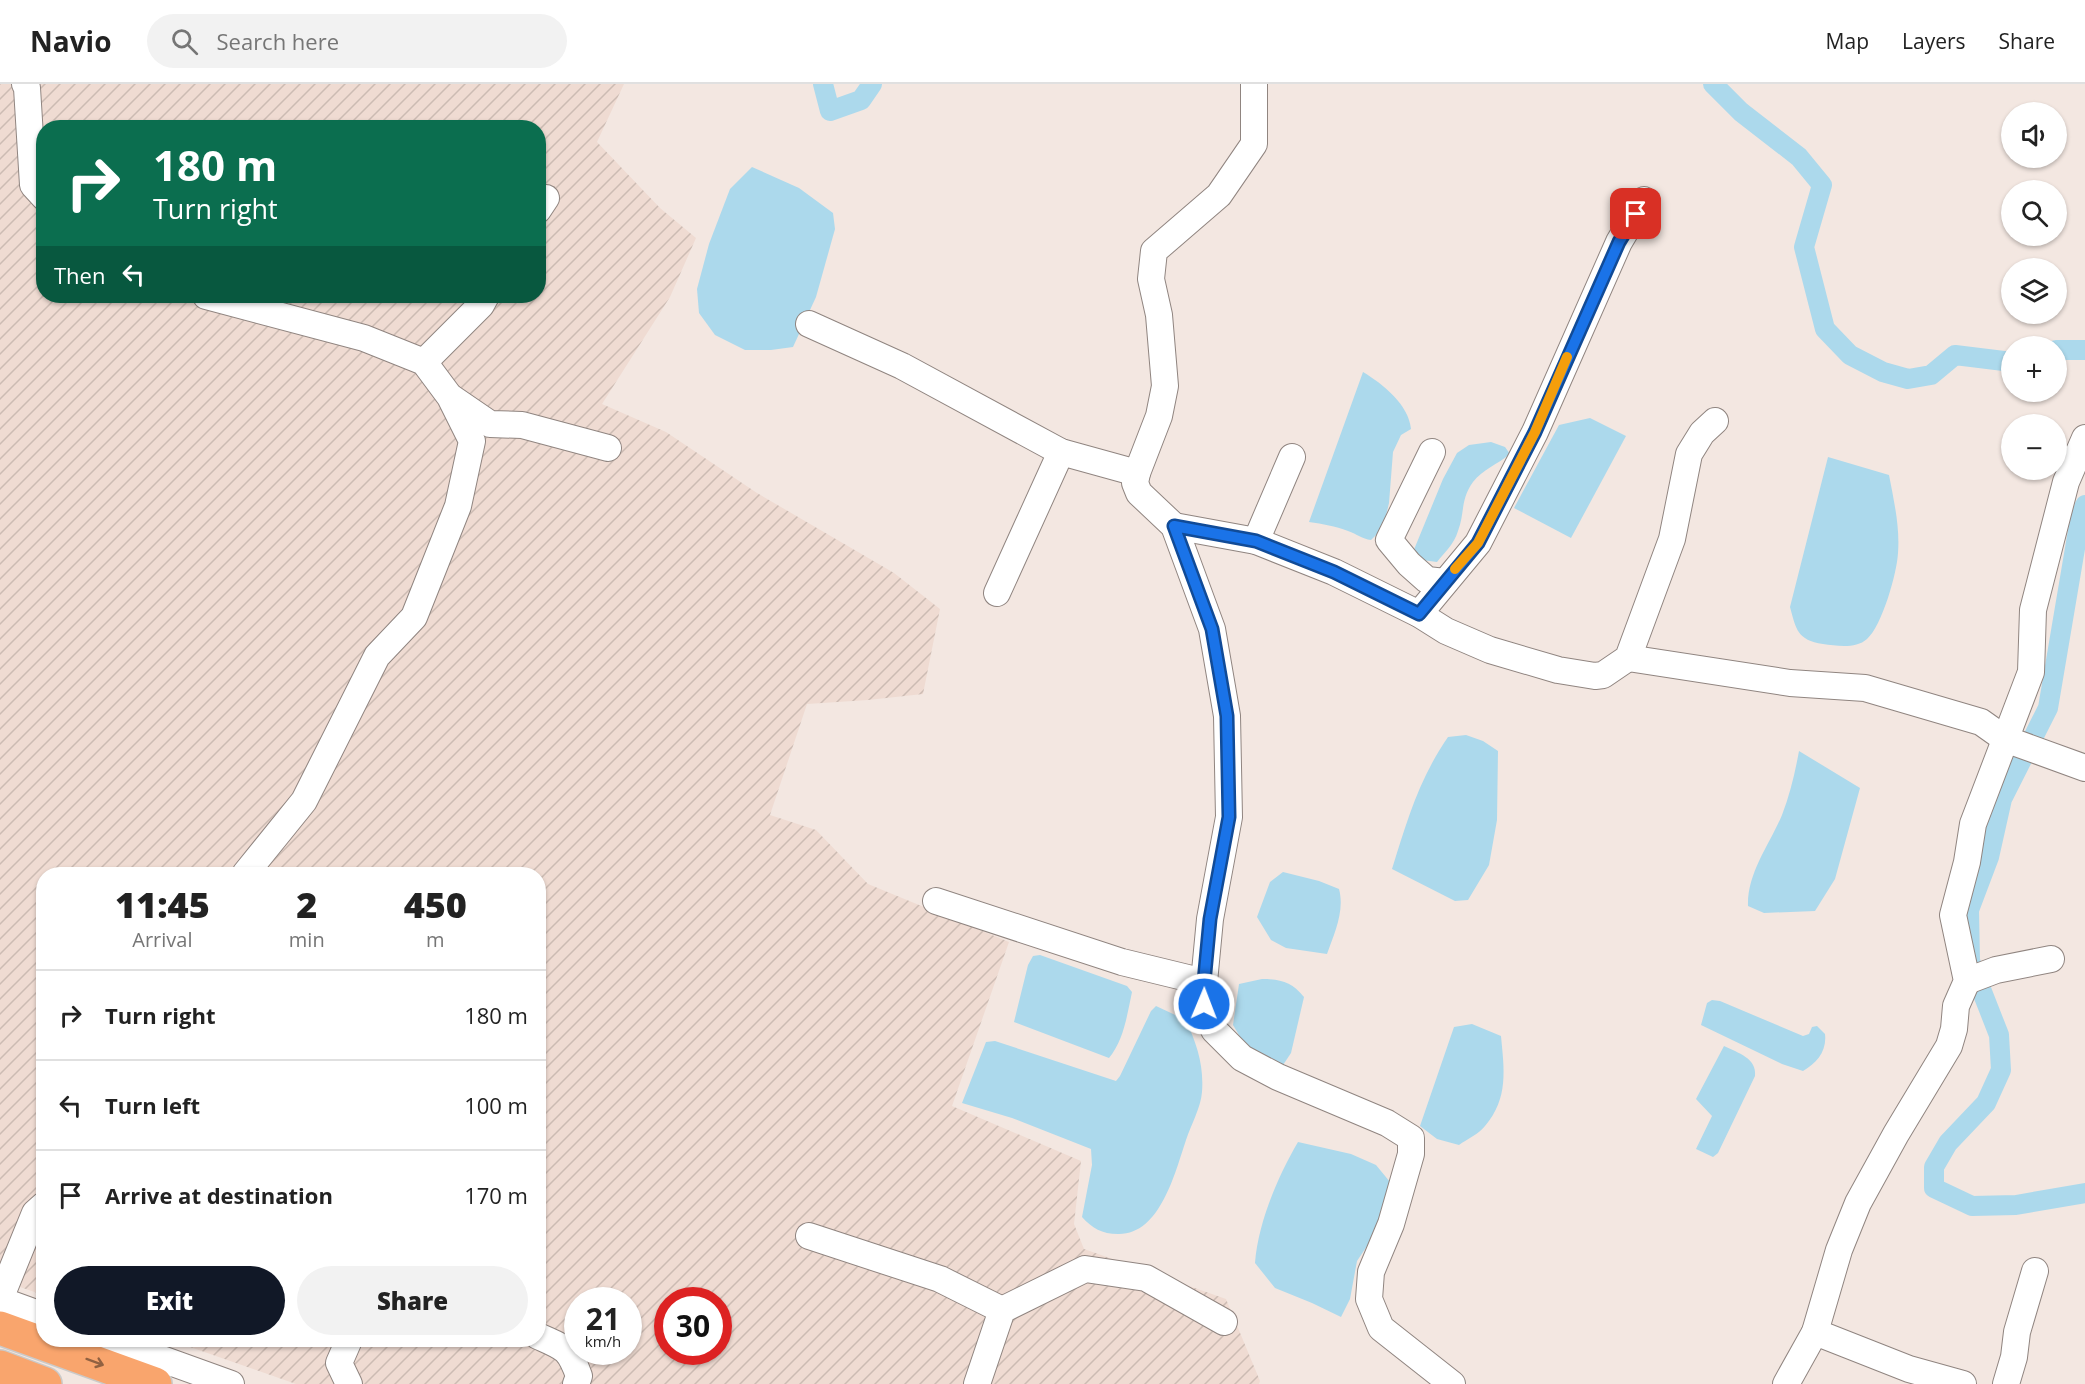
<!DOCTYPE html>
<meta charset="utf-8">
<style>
:root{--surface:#fff;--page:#f2f2f2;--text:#222;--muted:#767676;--line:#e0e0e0;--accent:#111827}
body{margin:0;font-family:"Open Sans",sans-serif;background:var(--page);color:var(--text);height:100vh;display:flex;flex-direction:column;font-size:22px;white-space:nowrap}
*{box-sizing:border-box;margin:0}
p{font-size:20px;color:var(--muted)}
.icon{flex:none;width:33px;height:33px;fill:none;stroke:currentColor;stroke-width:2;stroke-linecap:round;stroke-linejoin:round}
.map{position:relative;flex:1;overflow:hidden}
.side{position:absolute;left:36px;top:783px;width:510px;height:480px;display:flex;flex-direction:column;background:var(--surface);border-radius:24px;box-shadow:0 2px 4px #0004}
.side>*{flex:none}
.hud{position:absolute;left:36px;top:36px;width:510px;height:183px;border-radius:24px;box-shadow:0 2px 4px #0004;background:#0b6e4f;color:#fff;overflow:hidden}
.fabs{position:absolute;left:2001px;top:18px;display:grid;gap:12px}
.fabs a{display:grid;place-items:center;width:66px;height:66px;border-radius:50%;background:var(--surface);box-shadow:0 2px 4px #0004;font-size:30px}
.speed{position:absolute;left:564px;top:1203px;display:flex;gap:12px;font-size:30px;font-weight:700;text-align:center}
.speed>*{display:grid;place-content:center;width:78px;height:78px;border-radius:50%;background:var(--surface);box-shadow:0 2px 4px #0004;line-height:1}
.speed small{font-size:15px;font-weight:400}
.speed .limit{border:9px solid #d22;background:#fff;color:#111}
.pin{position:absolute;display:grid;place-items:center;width:51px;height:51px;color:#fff;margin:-26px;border-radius:12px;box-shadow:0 3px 9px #0006}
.me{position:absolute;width:66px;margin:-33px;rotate:1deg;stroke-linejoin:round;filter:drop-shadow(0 0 4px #0008)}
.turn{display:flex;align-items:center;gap:21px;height:126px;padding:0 18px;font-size:27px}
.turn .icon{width:78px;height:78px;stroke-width:2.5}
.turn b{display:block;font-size:42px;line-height:51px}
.then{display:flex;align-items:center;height:57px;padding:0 18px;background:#0003;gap:12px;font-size:22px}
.eta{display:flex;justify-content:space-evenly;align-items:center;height:102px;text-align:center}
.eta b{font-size:36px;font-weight:800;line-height:42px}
.action{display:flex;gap:12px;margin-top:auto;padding:12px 18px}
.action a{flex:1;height:69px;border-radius:36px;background:var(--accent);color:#fff;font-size:24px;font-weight:800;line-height:69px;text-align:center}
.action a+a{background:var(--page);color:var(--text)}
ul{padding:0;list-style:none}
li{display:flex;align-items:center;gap:18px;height:90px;padding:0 18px;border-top:2px solid var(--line)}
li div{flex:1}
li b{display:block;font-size:22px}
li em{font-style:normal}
header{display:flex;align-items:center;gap:36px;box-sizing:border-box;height:84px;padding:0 30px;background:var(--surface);border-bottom:2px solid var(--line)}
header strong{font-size:28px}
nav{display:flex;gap:33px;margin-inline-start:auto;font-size:21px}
.search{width:420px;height:54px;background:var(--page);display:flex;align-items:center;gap:15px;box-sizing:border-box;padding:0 21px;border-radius:33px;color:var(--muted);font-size:22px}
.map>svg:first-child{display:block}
</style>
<header>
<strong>Navio</strong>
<div class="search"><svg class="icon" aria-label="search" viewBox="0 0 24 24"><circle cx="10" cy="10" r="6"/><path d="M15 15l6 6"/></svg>Search here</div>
<nav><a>Map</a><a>Layers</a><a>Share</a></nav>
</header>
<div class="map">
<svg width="2085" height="1300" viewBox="0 0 2085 1300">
<defs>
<pattern id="industrial-furrows" width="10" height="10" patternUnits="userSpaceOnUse" patternTransform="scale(1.5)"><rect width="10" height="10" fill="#efdbd2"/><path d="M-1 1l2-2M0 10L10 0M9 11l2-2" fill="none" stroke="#ccbbb3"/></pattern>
</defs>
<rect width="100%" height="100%" fill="#f3e7e1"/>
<!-- industrial -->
<path fill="url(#industrial-furrows)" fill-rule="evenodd" d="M0 0H624L597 58 660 124 696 154 670 213 602 320 666 348 757 409 894 489 940 525 923 610 868 616 807 620 770 731 816 746 868 800 1009 858 952 1022 1081 1077 1074 1140 1084 1165 1226 1215 1260 1297 1259 1300H296L170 1256H538V790H44L43 1211 0 1196ZM44 44H538V212H44ZM578 1216H628V1268H578ZM668 1216H718V1268H668Z"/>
<!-- water -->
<g fill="#acd9ec">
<polygon points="752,83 799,104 833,129 835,145 816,213 793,263 771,266 745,266 715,251 699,229 697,205 709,160 730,105"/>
<path d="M1363 288C1383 300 1409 321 1411 345L1401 351 1393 368 1389 419 1383 444 1371 456C1362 455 1357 450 1348 447 1335 442 1323 440 1309 438Z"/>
<polygon points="1590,334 1626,352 1571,454 1514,424 1559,341"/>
<path d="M1491 358 1505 363 1510 370C1498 380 1482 386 1473 398 1460 416 1465 429 1458 447 1454 460 1445 468 1437 478L1422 476 1413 468 1443 395 1457 369 1469 361Z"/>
<path d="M1828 373 1889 391C1894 417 1900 443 1898 469 1897 489 1882 542 1867 555 1856 565 1837 562 1823 560 1797 556 1796 545 1790 523Z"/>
<path d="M1466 651 1483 657 1498 667 1497 736 1489 781 1468 816 1455 817 1392 785C1407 737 1419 695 1448 653Z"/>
<path d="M1799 667 1860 704 1835 795 1815 827 1764 829 1748 822C1747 789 1770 760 1782 731 1790 710 1795 689 1799 667Z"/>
<path d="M1283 788 1319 797 1339 805C1345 827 1334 850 1327 870L1286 864 1271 856 1257 833 1270 798Z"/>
<path d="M1040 871 1127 902 1132 908C1127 931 1124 956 1109 974L1014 938 1028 881 1033 872Z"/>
<path d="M1262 895C1281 895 1292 898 1304 913L1291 969 1283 981 1267 980 1249 968 1233 941 1239 900Z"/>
<path d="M1712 916 1720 917 1803 952 1809 950 1812 943 1817 942 1825 950C1827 967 1817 979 1803 987L1782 980 1701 941 1707 919Z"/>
<path d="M1156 922 1186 936C1197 961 1204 981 1202 1008 1201 1023 1191 1041 1186 1056 1175 1089 1160 1151 1118 1150 1102 1150 1092 1144 1082 1133L1092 1081 1091 1065 1012 1034 962 1019 986 958 995 957 1116 997 1120 992 1151 927Z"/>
<path d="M1472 940 1501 952C1504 985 1509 1014 1485 1042 1479 1050 1467 1055 1459 1061L1437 1055 1420 1042 1454 943Z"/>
<path d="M1724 962C1738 969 1757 974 1755 992L1718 1069 1713 1073 1696 1065 1712 1032 1696 1015Z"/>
<path d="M1298 1058 1351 1070 1376 1081 1390 1098 1385 1135 1357 1177 1350 1215 1341 1233 1312 1219 1275 1204 1255 1179C1258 1139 1278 1092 1298 1058Z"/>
</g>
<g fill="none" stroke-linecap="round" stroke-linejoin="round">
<!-- canal -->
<g stroke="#acd9ec" stroke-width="20">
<polyline points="823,0 830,27 861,16 872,0"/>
<polyline points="1713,0 1741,28 1799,73 1822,101 1804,163 1825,245 1850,271 1883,288 1908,295 1931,291 1955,271 2012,278"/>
<polyline points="2056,266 2085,266"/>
<polyline points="2085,421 2080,435 2048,624 2002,715 1989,773 1969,826 1970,877 1999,951 2001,986 1986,1019 1948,1059 1934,1083 1934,1104 1972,1122 2016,1121 2085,1109"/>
</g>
<!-- minor casing -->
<g stroke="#908580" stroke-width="28">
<g id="minor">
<polyline points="25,0 27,4 33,101 44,113"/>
<polyline points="1254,0 1254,60 1219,111 1154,167 1151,195 1159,231 1165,302 1159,332 1137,389 1135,399 1139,409 1174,442 1212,545 1227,632 1229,733 1210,835 1204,898 1204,919 1214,946 1242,974 1278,993 1387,1039 1411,1054 1411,1070 1391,1140 1371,1188 1369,1215 1381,1244 1452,1300"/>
<polyline points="538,126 546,114"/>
<polyline points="206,212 364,254 424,278 450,313 472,357 458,422 414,533 377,572 304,717 245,790"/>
<polyline points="809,240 902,282 1061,368 1137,389"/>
<polyline points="424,278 481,221 486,212"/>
<polyline points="452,314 490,340 522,341 608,364"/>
<polyline points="1432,368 1389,456 1409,480 1427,496 1445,498"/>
<polyline points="1174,442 1256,457 1334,488 1419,530 1446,547 1490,566 1558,586 1595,592 1603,591 1628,574 1672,455 1689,370 1702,349 1715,337"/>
<polyline points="1256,457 1292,373"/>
<polyline points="997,509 1061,368"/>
<polyline points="1419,530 1478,459 1535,348 1619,158 1644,116"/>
<polyline points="1628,574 1790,599 1865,604 1981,638 2005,655 2085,684"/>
<polyline points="936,817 1122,878 1204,898"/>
<polyline points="1967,897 1996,886 2051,875"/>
<polyline points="809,1152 940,1195 1002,1226"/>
<polyline points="0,1215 35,1129 44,1121"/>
<polyline points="0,1216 44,1232"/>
<polyline points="1815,1248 1909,1285 1963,1300"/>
<path d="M538 1252C565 1264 569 1264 579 1292L576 1300"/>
<polyline points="109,1256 231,1300"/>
<polyline points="349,1300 339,1279 349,1256"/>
<polyline points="977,1300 1002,1226 1085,1185 1146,1194 1224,1238"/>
<polyline points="1786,1300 1815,1248 1839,1166 1858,1119 1896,1050 1949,962 1954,945 1956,922 1967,897 1953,831 1967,778 1973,740 2031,588 2033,526 2066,398 2085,354"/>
<polyline points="2006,1300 2014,1273 2017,1248 2035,1187"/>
</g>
</g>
<!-- highway casing -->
<g stroke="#cbcac9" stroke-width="36">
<g id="highway">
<polyline points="0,1244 155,1300"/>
<polyline points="0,1283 45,1300"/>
</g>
</g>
<!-- minor -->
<use href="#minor" stroke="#fff" stroke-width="26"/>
<!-- highway -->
<use href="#highway" stroke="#f9a56d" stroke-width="33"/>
</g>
<!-- one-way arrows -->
<defs><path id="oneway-shaft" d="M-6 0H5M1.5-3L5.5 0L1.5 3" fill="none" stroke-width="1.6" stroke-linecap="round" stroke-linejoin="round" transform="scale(1.5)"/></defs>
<use stroke="#916141" href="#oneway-shaft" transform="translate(95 1278) rotate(20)"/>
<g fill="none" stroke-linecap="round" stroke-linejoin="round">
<!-- route casing -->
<g stroke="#114b97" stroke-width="15">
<polyline id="route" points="1204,920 1204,898 1210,835 1229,733 1227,632 1212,545 1174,442 1256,457 1334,488 1419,530 1478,459 1535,348 1619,158 1636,130"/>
</g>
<!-- route -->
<use href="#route" stroke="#1a73e8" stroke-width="10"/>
<!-- slow -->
<polyline stroke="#f59e0b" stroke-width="10" points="1455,485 1478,459 1535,348 1567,273"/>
</g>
</svg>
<div class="fabs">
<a><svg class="icon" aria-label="sound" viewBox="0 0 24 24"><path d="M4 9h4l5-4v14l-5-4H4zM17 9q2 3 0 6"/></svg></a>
<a><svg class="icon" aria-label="search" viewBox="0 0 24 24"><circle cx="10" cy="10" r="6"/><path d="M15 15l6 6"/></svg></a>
<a><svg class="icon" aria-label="layers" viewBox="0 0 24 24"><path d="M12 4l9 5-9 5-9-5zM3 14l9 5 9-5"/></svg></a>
<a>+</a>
<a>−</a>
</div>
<div class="speed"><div>21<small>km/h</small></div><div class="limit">30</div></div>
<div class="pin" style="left:1636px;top:130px;background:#d93025"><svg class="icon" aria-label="arrive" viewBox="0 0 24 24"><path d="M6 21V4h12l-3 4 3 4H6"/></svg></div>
<svg class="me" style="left:1204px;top:920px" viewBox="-20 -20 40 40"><circle r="17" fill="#1a73e8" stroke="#fff" stroke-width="3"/><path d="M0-11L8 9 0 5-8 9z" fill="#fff"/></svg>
<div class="hud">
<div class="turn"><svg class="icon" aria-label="right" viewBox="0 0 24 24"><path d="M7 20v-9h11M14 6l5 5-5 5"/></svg><div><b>180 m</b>Turn right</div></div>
<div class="then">Then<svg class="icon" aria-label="left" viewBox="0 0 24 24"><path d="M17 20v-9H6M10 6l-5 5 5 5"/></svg></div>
</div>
<section class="side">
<div class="eta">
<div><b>11:45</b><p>Arrival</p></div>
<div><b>2</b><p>min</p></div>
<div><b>450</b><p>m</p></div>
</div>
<ul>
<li><svg class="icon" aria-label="right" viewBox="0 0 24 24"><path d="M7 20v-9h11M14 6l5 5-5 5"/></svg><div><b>Turn right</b></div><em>180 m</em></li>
<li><svg class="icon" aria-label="left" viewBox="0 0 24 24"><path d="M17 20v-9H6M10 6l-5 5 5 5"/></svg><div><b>Turn left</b></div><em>100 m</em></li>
<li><svg class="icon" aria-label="arrive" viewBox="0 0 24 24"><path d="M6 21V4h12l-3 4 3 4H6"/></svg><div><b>Arrive at destination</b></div><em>170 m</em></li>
</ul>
<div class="action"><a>Exit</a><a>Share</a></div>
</section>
</div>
